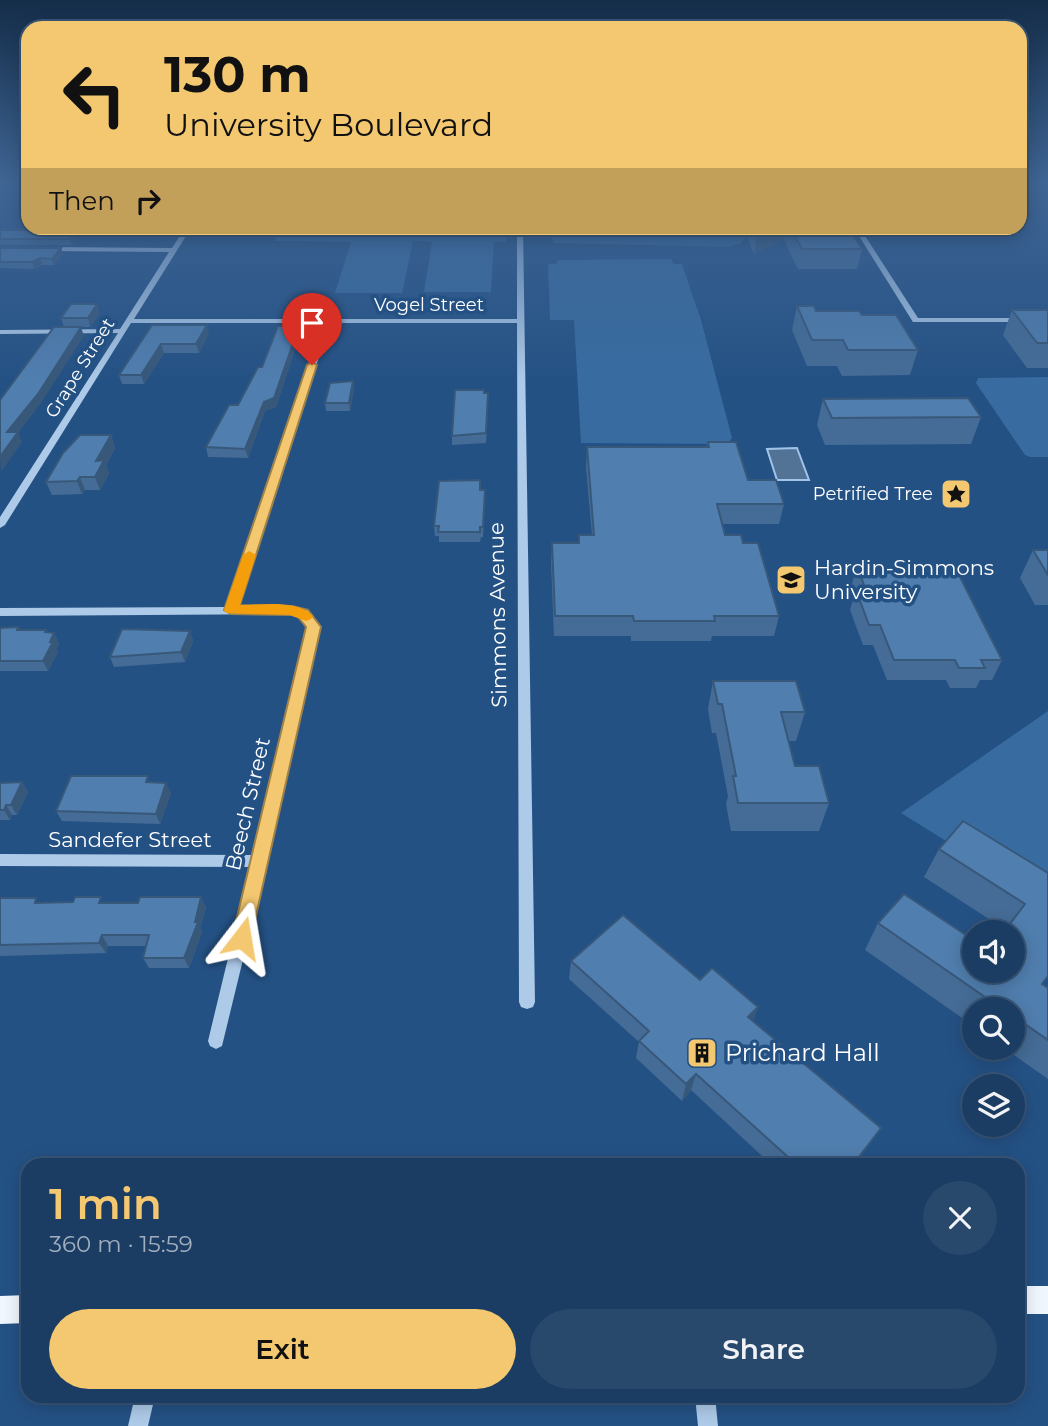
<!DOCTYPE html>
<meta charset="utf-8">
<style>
:root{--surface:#1b3d63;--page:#28486c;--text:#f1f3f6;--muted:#a0aebe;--line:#395678;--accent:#f3c870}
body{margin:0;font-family:Montserrat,sans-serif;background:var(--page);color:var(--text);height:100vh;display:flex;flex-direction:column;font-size:26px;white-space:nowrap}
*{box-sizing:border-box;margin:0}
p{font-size:23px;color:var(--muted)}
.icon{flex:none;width:38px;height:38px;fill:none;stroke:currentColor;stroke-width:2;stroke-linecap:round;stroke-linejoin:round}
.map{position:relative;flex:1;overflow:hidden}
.drawer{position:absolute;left:21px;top:1158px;width:1004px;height:245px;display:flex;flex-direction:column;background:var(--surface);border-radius:21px;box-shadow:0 4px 18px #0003,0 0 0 2px var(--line)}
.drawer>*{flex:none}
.top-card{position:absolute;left:21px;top:21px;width:1006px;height:214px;border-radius:21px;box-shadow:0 4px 18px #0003,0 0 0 2px var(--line);background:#f3c870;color:#111;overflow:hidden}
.fabs{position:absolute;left:962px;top:920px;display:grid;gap:14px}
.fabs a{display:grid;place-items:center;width:63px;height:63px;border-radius:50%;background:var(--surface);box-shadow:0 4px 18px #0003,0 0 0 2px var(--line);font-size:35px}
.pin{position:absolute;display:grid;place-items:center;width:60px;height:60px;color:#fff;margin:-72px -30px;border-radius:50% 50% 50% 0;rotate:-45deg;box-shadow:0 0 7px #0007}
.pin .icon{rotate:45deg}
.me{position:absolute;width:77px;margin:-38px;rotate:14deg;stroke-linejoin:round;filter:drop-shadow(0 0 5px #0008)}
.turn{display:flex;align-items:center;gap:24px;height:147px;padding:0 28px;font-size:32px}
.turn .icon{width:91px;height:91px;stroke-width:2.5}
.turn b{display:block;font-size:49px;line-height:60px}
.then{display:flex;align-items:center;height:66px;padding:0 28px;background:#0003;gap:14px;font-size:26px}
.round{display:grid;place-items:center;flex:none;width:74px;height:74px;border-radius:37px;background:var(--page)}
.overview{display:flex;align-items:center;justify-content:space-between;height:119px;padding:0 28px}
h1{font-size:42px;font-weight:600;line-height:52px;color:var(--accent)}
.action{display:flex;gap:14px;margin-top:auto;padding:14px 28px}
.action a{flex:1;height:80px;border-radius:42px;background:var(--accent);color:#111;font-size:28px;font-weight:600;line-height:80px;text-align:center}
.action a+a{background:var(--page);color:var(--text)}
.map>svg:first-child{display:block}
</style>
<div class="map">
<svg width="1048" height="1426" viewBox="0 0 1048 1426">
<rect width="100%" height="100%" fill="#245184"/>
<!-- green -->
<g fill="#386ca1">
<polygon points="281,228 507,228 506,242 494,242 491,292 424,292 432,242 413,241 402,293 335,293 351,242 274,241"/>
<polygon points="551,228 742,228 746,237 741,243 729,247 553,243"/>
<polygon points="671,259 674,264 682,264 701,320 732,438 727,444 581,443 574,320 550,320 548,264 556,264 558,260"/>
<polygon points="1048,377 1048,457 1030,457 1025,455 976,383 978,378"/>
<polygon points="1048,711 1048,904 901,813"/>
</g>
<!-- water -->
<polygon fill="#527296" stroke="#a1c5e9" stroke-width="2" points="797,448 809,480 777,480 767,449"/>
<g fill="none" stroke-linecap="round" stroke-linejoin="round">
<!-- minor -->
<g fill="#adcae8" fill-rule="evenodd">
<polygon points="185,228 191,228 134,319 517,319 517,228 523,228 535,1002 533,1007 527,1009 521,1007 519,1002 517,323 330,323 238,607 292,606 307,610 320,627 267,861 222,1046 216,1049 210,1046 208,1041 250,867 0,866 0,854 253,855 308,627 299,616 292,614 0,616 0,608 227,607 322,323 131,323 5,525 0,528 0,517 118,333 0,334 0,330 120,329 169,252 45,251 42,249 45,247 172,248"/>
<polygon points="854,228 860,228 918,318 1048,318 1048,322 913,322"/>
<polygon points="135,1396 155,1396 148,1426 128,1426"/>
<polygon points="695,1396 715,1396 718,1426 698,1426"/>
</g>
<!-- major -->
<g fill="#f0f6fe" fill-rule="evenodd">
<rect x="1018" y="1286" width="30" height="28"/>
<polygon points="28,1295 28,1323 0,1324 0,1296"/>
</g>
</g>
<!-- wall -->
<g fill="#456c96">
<polygon points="747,228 848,228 862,249 857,269 798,269 784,240 754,254 746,234"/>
<polygon points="0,230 76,230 78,236 71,245 0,245"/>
<polygon points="0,248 61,248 63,254 54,265 42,265 34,269 0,268"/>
<polygon points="797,306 816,311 862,315 918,350 910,375 842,376 837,366 807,366 792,330"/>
<polygon points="1012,310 1048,310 1048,368 1027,368 1003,335"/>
<polygon points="100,313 90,327 64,327 61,318"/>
<polygon points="152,325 209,333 199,353 164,353 144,384 122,384 119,375"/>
<polygon points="299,326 300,334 276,407 265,411 248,458 208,457 206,447 238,405 262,367"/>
<polygon points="353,381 354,388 350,411 326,411 325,403"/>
<polygon points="823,399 981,417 971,444 825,445 817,425"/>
<polygon points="488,403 486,443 452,445 452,436"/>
<polygon points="111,435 115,448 106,465 109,473 100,490 85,490 82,494 52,495 46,482"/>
<polygon points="708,442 748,480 784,504 779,524 722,524 725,535 743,543 779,616 774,636 712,636 711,641 631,641 631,636 554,636 551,563 552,543 578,543 579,535 592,535 586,467 587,447 707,447"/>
<polygon points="481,490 485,490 485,500 483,537 481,537 480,542 439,542 439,536 435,536 434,526"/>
<polygon points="1033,550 1048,550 1048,605 1035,605 1020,578"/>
<polygon points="857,567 1002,660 992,680 980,680 976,688 950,688 946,680 887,680 873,645 863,645 850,610 854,596 851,587"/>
<polygon points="18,627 20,630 54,633 59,644 56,649 58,652 48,671 0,671 0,628"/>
<polygon points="190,631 193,641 185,662 114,667 110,657"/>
<polygon points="713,681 805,712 796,741 789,741 795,766 829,803 819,831 731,831 726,804 728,796 716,733 712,733 708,709"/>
<polygon points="22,782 28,792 17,815 12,815 10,820 0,820 0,783"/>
<polygon points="151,782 171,793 160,824 62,821 56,811"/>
<polygon points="939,849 1048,873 1042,984 1048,988 1048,1079 1004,1048 1013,1048 1013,1010 975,1010 975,1027 865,950 878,923 975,971 1006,930 924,877"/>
<polygon points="201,897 206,908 200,928 202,932 189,968 149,968 143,958 147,946 108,946 106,953 0,956 0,898 40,903 138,903"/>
<polygon points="571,961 700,980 753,1021 881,1128 854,1166 773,1166 691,1090 682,1101 636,1058 639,1042 569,979"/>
</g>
<!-- shaded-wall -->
<g fill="#38587a">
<polygon points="773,228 786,228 784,240 754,254 757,235"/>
<polygon points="76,230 78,236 71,245 69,239"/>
<polygon points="61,248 63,254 54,265 52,259"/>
<polygon points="40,258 42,265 34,269 32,262"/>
<polygon points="97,304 100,313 90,327 88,318"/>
<polygon points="207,325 209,333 199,353 196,344"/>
<polygon points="299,326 300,334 276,407 265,411 248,458 245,449 264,402"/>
<polygon points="81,327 84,336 41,403 18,433 22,442 1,472 0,457 7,432"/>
<polygon points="161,344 164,353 144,384 141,375"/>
<polygon points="353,381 354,388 350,411 349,403"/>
<polygon points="111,435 115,448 106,465 109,473 100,490 95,477 96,461"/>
<polygon points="80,477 85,490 82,494 77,481"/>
<polygon points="46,630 51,640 54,633 59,644 56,649 58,652 48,671 43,661"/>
<polygon points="190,631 193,641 185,662 181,652"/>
<polygon points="22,782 28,792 17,815 11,805"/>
<polygon points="166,783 171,793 160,824 156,814"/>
<polygon points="6,805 12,815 10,820 4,810"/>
<polygon points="201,897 206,908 200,928 202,932 189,968 184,958"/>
<polygon points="102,935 108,946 106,953 99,943"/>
<polygon points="758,1007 752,1025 748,1017"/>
<polygon points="696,1074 691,1090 682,1101 686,1084"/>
<polygon points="881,1128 854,1166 852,1166"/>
</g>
<!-- building -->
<g fill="#507eae" stroke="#38587a" stroke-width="2">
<polygon points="754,228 773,228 757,235"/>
<polygon points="791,228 848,228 862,249 802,249"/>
<polygon points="0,230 76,230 69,239 0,239"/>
<polygon points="0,248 61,248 52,259 40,258 32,262 0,262"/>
<polygon points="71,304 97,304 88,318 61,318"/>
<polygon points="797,306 814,306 816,311 859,311 862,315 896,315 918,350 848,350 843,340 812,340"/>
<polygon points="1012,310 1048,310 1048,343 1037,343"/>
<polygon points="152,325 207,325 196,344 161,344 141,375 119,375"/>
<polygon points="278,326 299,326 274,398 264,402 245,449 206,447 229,405 238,405 258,367 262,367"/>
<polygon points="54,327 81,327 38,394 7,432 18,432 0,457 0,400"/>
<polygon points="353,381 349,403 325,403 330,383"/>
<polygon points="455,390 484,390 484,393 488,393 486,433 452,436"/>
<polygon points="968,398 981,417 832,418 823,399"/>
<polygon points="80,435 111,435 96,461 104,460 95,477 80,477 77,481 46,482 63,453"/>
<polygon points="708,442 736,442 748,480 776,480 784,504 717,504 725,535 741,535 743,543 758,543 779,616 714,616 715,621 634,621 633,616 555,616 552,543 579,543 579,535 594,535 587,447 709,447"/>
<polygon points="480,480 480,490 485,490 483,527 480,527 480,532 438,532 439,526 434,526 439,481"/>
<polygon points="1033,550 1048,550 1048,575"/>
<polygon points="857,567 955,567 1002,660 981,660 985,668 959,668 955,660 894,660 880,625 869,625 856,590 866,590"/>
<polygon points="18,627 17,630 46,630 45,632 54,633 50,642 53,642 43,661 0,661 0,628"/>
<polygon points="122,629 190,631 181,652 110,657"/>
<polygon points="713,681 796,681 805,712 781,712 795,766 819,766 829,803 738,803 733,776 736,776 722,704 718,704"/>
<polygon points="71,776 148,776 146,782 166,783 156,814 56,811"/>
<polygon points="22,782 11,805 6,805 4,810 0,810 0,783"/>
<polygon points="963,821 1048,873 1048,976 1042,984 1048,988 1048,1040 1013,1016 1013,1010 1004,1010 878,923 904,894 975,941 975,971 1013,971 1013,933 1003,933 1025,904 939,849"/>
<polygon points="75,897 101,897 99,903 138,903 140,897 201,897 195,922 198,922 184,958 143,958 149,935 102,935 99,943 0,945 0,898 36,898 35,903 73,902"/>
<polygon points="623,915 700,980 712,968 758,1007 748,1017 881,1128 852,1166 798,1166 696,1074 686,1084 639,1041 649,1031 571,961"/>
</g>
<!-- sky -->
<linearGradient id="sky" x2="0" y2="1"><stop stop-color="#142d49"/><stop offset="0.48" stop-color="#3f6594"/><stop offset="1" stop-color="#3f6594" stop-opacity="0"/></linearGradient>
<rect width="1048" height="381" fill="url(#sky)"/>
<!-- route -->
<polygon fill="#f3c870" stroke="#9e8249" stroke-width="2" points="312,362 317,365 240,605 292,606 308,610 321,627 251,938 248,944 242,947 235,944 232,938 306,627 298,617 292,615 231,614 224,610 307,365"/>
<!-- slow -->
<path fill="#f59e0b" d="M249 551 256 555 240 605C262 605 297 599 313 616L311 619 306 621 290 615 226 613 224 610 243 555Z"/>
<!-- icons -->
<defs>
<g id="sight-square" transform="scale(1.575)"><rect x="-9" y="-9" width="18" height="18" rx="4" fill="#f3c870" stroke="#245184"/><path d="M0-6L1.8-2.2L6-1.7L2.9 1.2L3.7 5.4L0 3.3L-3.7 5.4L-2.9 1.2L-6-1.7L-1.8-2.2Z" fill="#111"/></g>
<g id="university-square" transform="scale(1.575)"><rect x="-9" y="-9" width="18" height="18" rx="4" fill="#f3c870" stroke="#245184"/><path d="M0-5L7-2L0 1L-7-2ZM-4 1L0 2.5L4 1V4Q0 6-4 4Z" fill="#111"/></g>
<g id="building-square" transform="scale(1.575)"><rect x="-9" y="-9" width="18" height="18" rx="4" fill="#f3c870" stroke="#245184"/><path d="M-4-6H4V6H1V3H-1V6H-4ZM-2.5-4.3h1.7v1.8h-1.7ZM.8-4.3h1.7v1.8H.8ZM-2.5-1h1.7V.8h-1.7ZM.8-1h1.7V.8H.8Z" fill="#111"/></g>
</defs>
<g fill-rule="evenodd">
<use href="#sight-square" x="956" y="494"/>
<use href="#university-square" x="791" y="580"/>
<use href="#building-square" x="702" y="1053"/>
</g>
<g text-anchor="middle" stroke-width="7" stroke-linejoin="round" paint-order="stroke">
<!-- far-street labels -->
<g font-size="18" fill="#fff" stroke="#245184">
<text x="429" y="311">Vogel Street</text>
<text transform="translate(80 368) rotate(-58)" y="6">Grape Street</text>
</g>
<!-- far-poi labels -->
<g font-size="18" fill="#fff" stroke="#245184" text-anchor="end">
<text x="933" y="500">Petrified Tree</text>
</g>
<!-- poi labels -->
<g font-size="21" fill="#fff" stroke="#245184" text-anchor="start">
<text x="814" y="575">Hardin-Simmons<tspan x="814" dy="24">University</tspan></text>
</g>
<!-- street labels -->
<g font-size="21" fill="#fff" stroke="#245184">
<text transform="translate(498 615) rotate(-91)" y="7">Simmons Avenue</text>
<text transform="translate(248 804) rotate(-77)" y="7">Beech Street</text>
<text x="130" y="847">Sandefer Street</text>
</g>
<!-- near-poi labels -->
<g font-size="24" fill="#fff" stroke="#245184" text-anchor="start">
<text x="725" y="1061">Prichard Hall</text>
</g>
</g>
</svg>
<div class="fabs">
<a><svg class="icon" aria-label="sound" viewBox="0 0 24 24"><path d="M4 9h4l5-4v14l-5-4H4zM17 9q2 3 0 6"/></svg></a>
<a><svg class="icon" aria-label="search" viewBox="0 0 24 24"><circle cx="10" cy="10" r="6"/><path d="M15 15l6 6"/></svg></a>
<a><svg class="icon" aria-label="layers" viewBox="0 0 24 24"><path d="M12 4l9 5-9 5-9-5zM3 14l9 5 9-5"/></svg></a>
</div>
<div class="pin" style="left:312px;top:365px;background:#d93025"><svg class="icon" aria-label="arrive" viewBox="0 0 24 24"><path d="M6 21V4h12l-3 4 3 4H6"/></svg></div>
<svg class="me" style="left:242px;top:938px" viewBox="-20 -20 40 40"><path d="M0-17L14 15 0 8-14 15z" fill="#f3c870" stroke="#fff" stroke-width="4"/></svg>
<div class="top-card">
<div class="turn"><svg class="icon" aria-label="left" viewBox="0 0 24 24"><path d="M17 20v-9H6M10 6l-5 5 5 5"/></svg><div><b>130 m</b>University Boulevard</div></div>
<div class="then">Then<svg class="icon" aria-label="right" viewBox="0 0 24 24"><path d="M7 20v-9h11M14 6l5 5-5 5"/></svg></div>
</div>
<section class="drawer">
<div class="overview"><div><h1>1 min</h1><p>360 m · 15:59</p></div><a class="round"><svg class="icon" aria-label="close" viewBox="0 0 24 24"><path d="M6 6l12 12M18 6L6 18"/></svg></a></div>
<div class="action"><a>Exit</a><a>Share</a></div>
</section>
</div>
